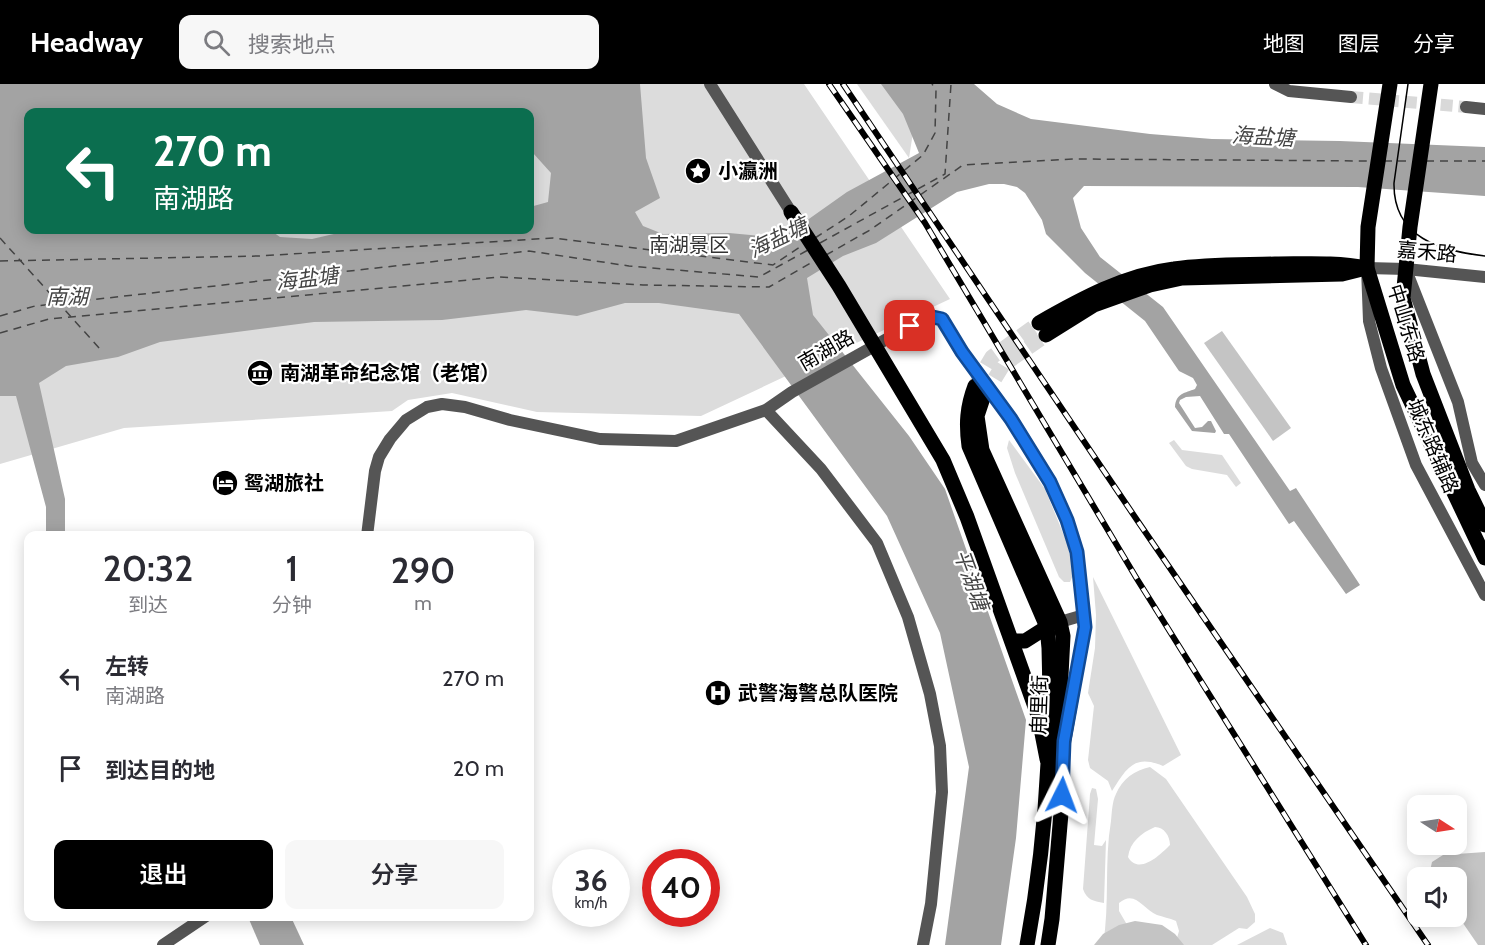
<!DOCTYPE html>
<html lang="zh">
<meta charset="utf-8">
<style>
:root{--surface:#fff;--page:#f7f7f7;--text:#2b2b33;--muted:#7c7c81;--accent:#000}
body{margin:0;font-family:Cabin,"Noto Sans SC",sans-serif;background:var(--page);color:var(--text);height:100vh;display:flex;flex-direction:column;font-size:22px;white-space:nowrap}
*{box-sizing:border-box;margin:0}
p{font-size:20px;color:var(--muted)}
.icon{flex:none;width:33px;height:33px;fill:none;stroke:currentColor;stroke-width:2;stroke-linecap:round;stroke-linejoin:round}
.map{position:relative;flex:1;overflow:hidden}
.side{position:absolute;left:24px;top:447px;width:510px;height:390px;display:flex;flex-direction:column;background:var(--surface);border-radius:12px;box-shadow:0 3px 15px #0003}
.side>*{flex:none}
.guide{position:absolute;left:24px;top:24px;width:510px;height:126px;border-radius:12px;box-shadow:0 3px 15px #0003;background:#0b6e4f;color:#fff;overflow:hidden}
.needle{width:39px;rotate:102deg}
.tools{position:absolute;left:1407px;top:711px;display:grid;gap:12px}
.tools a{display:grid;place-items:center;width:60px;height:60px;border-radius:12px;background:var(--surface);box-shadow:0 3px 15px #0003;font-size:30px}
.speed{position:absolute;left:552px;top:765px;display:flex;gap:12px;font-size:30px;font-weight:700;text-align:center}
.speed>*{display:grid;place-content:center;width:78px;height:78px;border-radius:50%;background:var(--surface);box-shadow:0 3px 15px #0003;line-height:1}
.speed small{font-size:15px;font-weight:400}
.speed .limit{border:9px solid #d22;background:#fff;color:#111}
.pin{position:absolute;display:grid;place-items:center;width:51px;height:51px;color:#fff;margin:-26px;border-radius:12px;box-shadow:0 3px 9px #0006}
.me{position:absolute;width:66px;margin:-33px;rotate:3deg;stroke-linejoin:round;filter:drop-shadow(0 0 4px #0008)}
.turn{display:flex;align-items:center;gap:21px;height:126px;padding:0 30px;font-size:27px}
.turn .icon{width:78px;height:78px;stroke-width:2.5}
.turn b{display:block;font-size:42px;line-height:51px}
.eta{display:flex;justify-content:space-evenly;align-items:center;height:102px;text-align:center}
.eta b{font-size:36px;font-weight:600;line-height:42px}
.button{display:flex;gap:12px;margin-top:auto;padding:12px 30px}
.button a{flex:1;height:69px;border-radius:12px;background:var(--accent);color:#fff;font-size:24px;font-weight:600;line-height:69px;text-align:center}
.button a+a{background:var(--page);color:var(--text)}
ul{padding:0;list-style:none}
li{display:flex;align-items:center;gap:18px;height:90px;padding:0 30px}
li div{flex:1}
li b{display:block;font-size:22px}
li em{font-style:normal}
header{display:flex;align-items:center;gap:36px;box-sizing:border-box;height:84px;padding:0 30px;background:var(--accent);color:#fff}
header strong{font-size:28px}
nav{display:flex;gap:33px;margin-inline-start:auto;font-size:21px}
.search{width:420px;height:54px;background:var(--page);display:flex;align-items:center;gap:15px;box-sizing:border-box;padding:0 21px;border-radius:12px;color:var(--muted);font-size:22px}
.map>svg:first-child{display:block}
</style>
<header>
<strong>Headway</strong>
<div class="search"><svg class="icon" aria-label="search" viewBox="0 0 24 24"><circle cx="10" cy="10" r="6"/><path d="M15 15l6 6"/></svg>搜索地点</div>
<nav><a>地图</a><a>图层</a><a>分享</a></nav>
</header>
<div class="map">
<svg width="1485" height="861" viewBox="0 0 1485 861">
<rect width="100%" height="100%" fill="#fff"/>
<!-- green -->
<g fill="#dcdcdc" fill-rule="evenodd">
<path d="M0 0H804L950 215 701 332 537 328 452 309 408 316 392 327 124 344 0 380ZM28 28H530V146H28Z"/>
<polygon points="857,0 891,0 915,36 909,74"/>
<polygon points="1009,356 1045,405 1074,476 1074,489 1070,498 1064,498 1059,493 1015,389 1007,364"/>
<polygon points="1174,356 1182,366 1222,371 1241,399 1236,403 1227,391 1192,385 1186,382 1169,359"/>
<path d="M1093 493 1181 671 1163 682C1135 670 1127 683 1112 707L1108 697 1090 684 1088 676 1094 622 1088 609 1095 564 1096 531Z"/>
<path d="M1150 683 1166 695 1247 813 1255 830V838L1247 845 1239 844 1212 861H1175L1179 847 1176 837C1169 834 1163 833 1157 831 1143 825 1135 805 1119 819V827L1133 851 1103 861C1110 820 1104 778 1111 737 1112 728 1112 718 1116 710 1122 695 1135 686 1150 683ZM1155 743C1164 743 1170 752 1170 761 1161 770 1139 792 1128 773 1130 758 1141 749 1155 743Z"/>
<path d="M1092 704 1096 705 1098 715 1094 761 1102 762 1106 756 1104 819C1093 817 1087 816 1083 805L1090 710Z"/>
<polygon points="1270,844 1283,849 1287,861 1237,861"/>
</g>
<!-- water -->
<g fill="#a3a3a3" fill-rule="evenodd">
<path d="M0 0H640L646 74 660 114 635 128 643 142 663 150 729 149 782 154 847 108 919 69 903 30 881 0H974L997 20 1031 35 1150 50 1212 55 1340 57 1485 63V112L1358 103 1084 102 1073 114 1081 144 1100 173 1163 223 1290 407 1296 404 1360 501 1346 510 1294 437 1289 440 1229 350H1224L1200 312 1186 313 1180 316 1179 319 1195 344 1202 343 1208 337H1211L1216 347 1215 349 1192 347 1175 323C1176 309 1185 309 1195 305L1197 301 1193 294 1179 287 1145 237 1085 189 1046 150 1042 136 1025 109 1017 103 1004 100H989L957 108 876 159 843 172 807 194 813 231 909 352 945 405 1026 636 1016 754 1001 861H945L969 683 940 549 887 432 739 230 659 219H625L577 232 526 226 442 236 314 238 160 258 118 273 66 282 39 299 65 415V451H46V423L16 312H0ZM28 28H530V67L533 69 551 89 548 118 530 123V146H351L312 155 280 153 270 146H28Z"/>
<polygon points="248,833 291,833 304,861 260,861"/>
</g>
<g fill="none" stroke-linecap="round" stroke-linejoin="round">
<!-- ferry -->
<g stroke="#444" stroke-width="1.5" stroke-dasharray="8 6" stroke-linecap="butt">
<polyline points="1384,77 1412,77"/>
<polyline points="1426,77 1485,77"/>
<polyline points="0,154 100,265"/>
<polyline points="815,154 849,132 923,71 935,49 936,6 932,0"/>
<polyline points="820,159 945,90 951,0"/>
<polyline points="826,171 870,146 963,81 1075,75 1370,77"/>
<polyline points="0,177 259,172 553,154 773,181 803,161"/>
<polyline points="0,232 35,222 529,167 629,182 759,193 808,166"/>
<polyline points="0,249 49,235 500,193 643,201 769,203 814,177"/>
</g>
</g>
<!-- building -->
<g fill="#c4c4c4">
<polygon points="1222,247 1291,344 1273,357 1204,259"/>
<polygon points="1485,768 1485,861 1478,861 1456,829 1456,794 1433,794 1430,787 1432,778 1443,771"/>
<polygon points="1135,837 1162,841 1175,850 1184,861 1094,861 1103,850 1119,841"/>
</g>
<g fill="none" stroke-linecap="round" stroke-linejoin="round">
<!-- minor-tunnel -->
<polyline stroke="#d9d9d9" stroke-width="12" stroke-dasharray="12 6" stroke-linecap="butt" points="1351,13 1466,23"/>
<!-- major-tunnel -->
<g stroke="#d9d9d9" stroke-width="15" stroke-dasharray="15 8" stroke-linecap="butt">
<polyline points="975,302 992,273 1039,239"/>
<polyline points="983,314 1003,281 1046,251"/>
</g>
<!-- minor -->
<g stroke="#555" stroke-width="12">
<polyline points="710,0 791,128"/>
<polyline points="1275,0 1289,7 1351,13"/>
<polyline points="1466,23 1485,25"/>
<polyline points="1406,186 1458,318 1472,379 1485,401"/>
<polyline points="1485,193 1406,185 1367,184 1369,237 1381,284 1416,381 1485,511"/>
<polyline points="766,326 821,385 877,459 908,533 930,610 940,662 942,708 931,820 923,861"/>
<polyline points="367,452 375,387 379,373 390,355 406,336 427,323 442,320 465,323 510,336 600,355 676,357 766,326 792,308 928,232 942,235 962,268 1011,335 1050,398 1067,436 1077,468 1085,543 1064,665"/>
<polyline points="1060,538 1084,531"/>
<polyline points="163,861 206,832"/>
</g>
<!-- major -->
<g stroke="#000" stroke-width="15">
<polyline points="1390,0 1368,143 1367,184 1403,301 1485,474"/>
<polyline points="1431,0 1410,143 1403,214 1423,290 1468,406 1485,441"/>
<polyline points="791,128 839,202 943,376 967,433 1039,634 1047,675"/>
<path d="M1039 239C1081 215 1125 191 1174 185 1208 180 1242 181 1275 180 1306 180 1336 178 1367 184"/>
<polyline points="1046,251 1094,221 1150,201 1182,194 1342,190 1362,185"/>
<path d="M975 302C967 323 966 340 969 362L1047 543 1049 564C1052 663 1045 764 1027 861"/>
<polyline points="983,314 977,332 982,366 1060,538 1063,552 1058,650 1061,729 1052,835 1048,861"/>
<polyline points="1012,557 1025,557 1047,543"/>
</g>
<!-- tram -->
<path stroke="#000" stroke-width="1.5" d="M1408 0 1394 99C1393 154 1441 167 1485 172"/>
<!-- rail casing -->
<g stroke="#000" stroke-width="6">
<g id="rail">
<polyline points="829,0 925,139 1137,495 1366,861"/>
<polyline points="843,0 1137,436 1428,861"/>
</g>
</g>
<!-- rail -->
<use href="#rail" stroke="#fff" stroke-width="4" stroke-dasharray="11" stroke-linecap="butt"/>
</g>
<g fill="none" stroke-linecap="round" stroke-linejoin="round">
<!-- route casing -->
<g stroke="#114b97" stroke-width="15">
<polyline id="route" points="910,242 928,232 942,235 962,268 1011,335 1050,398 1067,436 1077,468 1085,543 1064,657 1062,711"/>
</g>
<!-- route -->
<use href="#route" stroke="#1a73e8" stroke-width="10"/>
</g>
<!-- icons -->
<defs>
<g id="sight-disc" transform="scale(1.35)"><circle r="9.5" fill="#000" stroke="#fff"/><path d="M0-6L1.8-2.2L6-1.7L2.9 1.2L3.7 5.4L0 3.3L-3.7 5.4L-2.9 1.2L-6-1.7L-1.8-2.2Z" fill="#fff"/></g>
<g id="museum-disc" transform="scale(1.35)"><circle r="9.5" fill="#000" stroke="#fff"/><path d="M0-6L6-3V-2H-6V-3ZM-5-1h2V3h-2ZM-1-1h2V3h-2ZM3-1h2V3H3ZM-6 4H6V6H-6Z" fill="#fff"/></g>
<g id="hotel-disc" transform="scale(1.35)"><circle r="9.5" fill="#000" stroke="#fff"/><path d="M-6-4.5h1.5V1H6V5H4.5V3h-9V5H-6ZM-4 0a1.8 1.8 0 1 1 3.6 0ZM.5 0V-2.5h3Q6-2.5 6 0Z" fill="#fff"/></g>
<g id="hospital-disc" transform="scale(1.35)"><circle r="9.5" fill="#000" stroke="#fff"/><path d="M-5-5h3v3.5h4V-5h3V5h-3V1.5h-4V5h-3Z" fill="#fff"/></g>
</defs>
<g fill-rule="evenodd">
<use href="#sight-disc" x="698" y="87"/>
<use href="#museum-disc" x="260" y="289"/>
<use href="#hotel-disc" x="225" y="399"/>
<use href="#hospital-disc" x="718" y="609"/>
</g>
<g text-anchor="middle" stroke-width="4.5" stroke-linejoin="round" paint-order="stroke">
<!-- poi labels -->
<g font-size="20" font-weight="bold" fill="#000" stroke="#fff" text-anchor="start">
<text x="718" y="94">小瀛洲</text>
<text x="280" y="296">南湖革命纪念馆（老馆）</text>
<text x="244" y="406">鸳湖旅社</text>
<text x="738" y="616">武警海警总队医院</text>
</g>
<!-- park labels -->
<g font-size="20" fill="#333" stroke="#fff">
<text x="689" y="168">南湖景区</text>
</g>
<!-- street labels -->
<g font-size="20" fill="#000" stroke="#fff">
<text transform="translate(1427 168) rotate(5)" y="7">嘉禾路</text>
<text transform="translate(1406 239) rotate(73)" y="7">中山东路</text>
<text transform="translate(826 266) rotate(-30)" y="7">南湖路</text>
<text transform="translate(1433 362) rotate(67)" y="7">城东路辅路</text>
<text transform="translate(1039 621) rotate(-88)" y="7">甪里街</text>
</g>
<!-- water labels -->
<g font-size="21" font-style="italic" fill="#444" stroke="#fff">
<text transform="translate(1263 53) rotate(3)" y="7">海盐塘</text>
<text transform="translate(778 154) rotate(-26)" y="7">海盐塘</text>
<text transform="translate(307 195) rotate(-7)" y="7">海盐塘</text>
<text x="67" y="220">南湖</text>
<text transform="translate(971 496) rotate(70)" y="7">平湖塘</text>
</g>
</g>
</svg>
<div class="tools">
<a><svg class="needle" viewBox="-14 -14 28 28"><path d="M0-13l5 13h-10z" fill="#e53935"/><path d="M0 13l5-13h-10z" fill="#7c7c81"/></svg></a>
<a><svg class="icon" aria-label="sound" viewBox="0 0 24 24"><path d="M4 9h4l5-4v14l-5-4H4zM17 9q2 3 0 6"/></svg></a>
</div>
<div class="speed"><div>36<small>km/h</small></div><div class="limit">40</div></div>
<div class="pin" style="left:910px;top:242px;background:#d93025"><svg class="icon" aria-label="arrive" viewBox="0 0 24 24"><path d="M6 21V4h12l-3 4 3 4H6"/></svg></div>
<svg class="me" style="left:1062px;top:711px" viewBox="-20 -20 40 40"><path d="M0-17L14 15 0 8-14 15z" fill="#1a73e8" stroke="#fff" stroke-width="4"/></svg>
<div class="guide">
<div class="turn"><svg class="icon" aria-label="left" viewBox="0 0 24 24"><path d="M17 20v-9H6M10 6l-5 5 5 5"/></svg><div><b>270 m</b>南湖路</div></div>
</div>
<section class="side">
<div class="eta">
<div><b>20:32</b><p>到达</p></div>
<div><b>1</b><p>分钟</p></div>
<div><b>290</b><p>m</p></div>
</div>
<ul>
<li><svg class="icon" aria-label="left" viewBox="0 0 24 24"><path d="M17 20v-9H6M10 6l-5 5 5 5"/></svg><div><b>左转</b><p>南湖路</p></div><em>270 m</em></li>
<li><svg class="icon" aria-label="arrive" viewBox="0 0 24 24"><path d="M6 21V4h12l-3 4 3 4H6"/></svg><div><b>到达目的地</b></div><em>20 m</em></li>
</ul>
<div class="button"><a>退出</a><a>分享</a></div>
</section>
</div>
